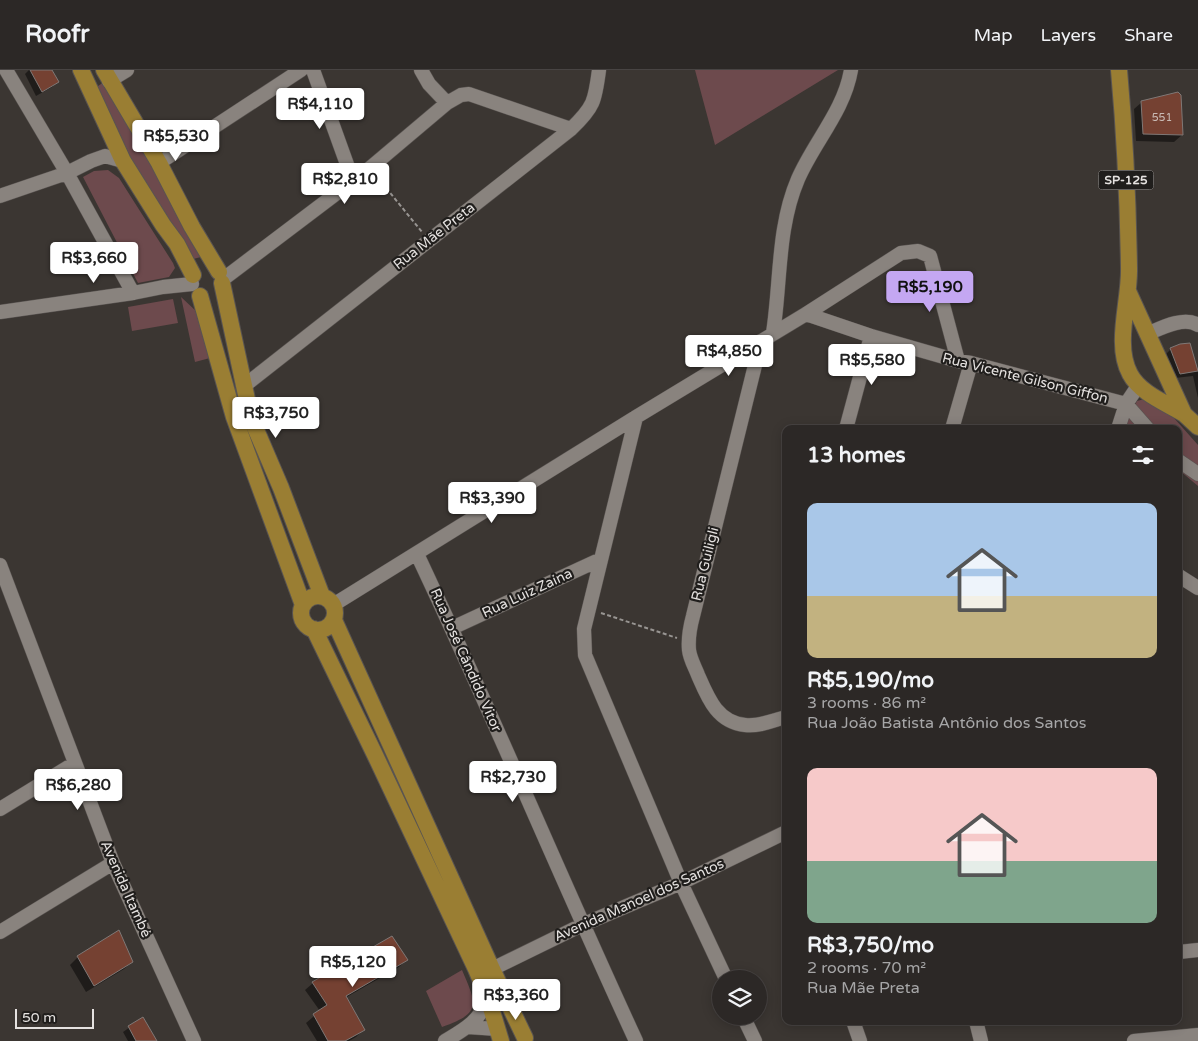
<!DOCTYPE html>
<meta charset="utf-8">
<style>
:root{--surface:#2c2826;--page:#34302e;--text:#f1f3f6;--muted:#a6a6a7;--line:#484443;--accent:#c4a7f2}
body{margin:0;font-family:"Varela Round",sans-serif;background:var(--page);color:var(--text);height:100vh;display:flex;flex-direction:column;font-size:19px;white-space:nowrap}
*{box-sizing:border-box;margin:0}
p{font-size:16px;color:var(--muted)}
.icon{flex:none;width:28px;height:28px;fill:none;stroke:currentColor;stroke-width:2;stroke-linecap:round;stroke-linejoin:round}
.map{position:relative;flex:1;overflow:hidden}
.details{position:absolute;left:782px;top:355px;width:400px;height:600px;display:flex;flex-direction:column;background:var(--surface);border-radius:10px;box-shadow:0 2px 12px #0003,0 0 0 1px var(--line)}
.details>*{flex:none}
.buttons{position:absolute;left:712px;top:900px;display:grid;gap:10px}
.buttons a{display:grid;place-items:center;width:55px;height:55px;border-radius:50%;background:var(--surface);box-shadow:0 2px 12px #0003,0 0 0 1px var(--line);font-size:25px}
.scale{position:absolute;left:15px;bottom:12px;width:79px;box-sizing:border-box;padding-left:5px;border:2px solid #e5e2e0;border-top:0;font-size:14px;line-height:18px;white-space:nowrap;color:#e5e2e0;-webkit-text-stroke:4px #201e1c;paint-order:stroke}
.price{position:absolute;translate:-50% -42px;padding:0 11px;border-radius:5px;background:#fff;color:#222;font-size:16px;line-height:32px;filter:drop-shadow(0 1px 2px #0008)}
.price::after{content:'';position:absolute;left:50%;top:30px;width:15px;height:11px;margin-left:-8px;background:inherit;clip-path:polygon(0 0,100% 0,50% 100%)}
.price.active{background:var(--accent);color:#111}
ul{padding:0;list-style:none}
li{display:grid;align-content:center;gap:10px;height:265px;padding:0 25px}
li span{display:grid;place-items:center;height:155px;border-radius:10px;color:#555}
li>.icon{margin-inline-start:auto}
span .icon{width:90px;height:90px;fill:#fffc;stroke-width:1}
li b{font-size:21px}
h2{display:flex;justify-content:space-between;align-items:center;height:60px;padding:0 25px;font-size:21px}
header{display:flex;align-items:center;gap:30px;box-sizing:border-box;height:70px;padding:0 25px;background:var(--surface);border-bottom:1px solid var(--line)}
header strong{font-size:24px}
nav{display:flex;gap:28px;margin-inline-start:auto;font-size:18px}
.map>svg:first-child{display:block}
.green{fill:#6d4a4d}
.shadow{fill:#0007}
.building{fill:#754132;stroke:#7f7876}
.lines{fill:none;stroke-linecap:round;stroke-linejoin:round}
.minor-casing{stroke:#595451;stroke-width:15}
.major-casing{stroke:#595451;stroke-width:18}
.path{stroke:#989592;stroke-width:2;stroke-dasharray:4 2.5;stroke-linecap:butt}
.minor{stroke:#89837e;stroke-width:14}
.major{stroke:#9a7e33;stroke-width:16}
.labels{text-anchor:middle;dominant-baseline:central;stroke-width:4.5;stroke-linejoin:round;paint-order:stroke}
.number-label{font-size:11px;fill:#c9bab4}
.shield{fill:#201e1c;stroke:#aaa7a5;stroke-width:1}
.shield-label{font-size:12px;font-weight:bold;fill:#e5e2e0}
.street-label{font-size:14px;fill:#e5e2e0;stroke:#201e1c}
</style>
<header>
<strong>Roofr</strong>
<nav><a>Map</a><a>Layers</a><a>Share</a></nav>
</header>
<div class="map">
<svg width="1198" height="971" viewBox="0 0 1198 971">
<rect width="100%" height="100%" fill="#3b3632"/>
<!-- green -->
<path class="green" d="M695,0h143l-123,75z
M104,12l37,64 60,111 -12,3 -60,-103 -34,-69z
M108,100l11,8 54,85 2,5 -6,9 -31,6 -55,-106 11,-6z
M181,227l15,14 14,47 -15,4z
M173,229l5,24 -46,8 -4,-24z
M1148,328l10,2 40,45v41l-19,-16v-41h-53l-1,-6 12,-22z
M462,900c14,33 21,43 -20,57l-16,-36z"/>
<!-- shadow -->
<path class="shadow" d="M29,0h22l6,12 -5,5 -16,9 -11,-22z
M1142,32l40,33 -8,7 -38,-1 -2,-32z
M1189,274l9,28v26l-5,-22 -18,2 -10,-23 6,-6z
M119,861l13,31 -8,7 -38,23 -16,-27 8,-8z
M406,890l-7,7 -54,31 18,32 -7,7 -7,4h-32l-11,-18 14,-12 -15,-21 8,-7z
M143,948l13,23h-28l-5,-9z"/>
<!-- building -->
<path class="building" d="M30,0h22l7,12 -17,10z
M1178,22l3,3 2,40 -40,-1 -2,-33z
M1190,273l8,28 -18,3 -10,-26 10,-4z
M119,860l14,32 -39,24 -17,-30z
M392,866l16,24 -62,36 19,34 -20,11h-17l-15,-27 14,-9 -15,-23z
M143,947l14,24h-21l-8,-15z"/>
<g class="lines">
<!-- minor casing -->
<g class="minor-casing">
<path id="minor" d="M6,0l61,103 66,120
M313,0l40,111
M421,0l8,14 18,19
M109,11l18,-11
M159,93l142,-93
M0,126l67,-23 24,-12 14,-5 18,5
M222,210l148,-112 77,-65 14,-8 8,-1 102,35
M0,242l133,-19 30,-6 29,-3
M806,244l65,22 87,25 13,2 155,41 22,25
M773,263c8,-51 4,-105 25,-154 16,-37 46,-68 53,-109
M1147,264c14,-6 37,-18 51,-9
M761,271l-68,275c-3,11 -5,23 -4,34 1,9 6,17 9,25 10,23 19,47 47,50 14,2 29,-5 41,-8
M244,316l327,-257c23,-22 24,-28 28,-59
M636,347l-52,212 1,26 96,228 45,96
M846,359l25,-93
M952,359l19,-66
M1118,359l8,-25 12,-18
M1179,391l19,13
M417,484c76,161 144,325 219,487
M0,495l113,298 81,178
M1179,506l19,12
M333,535l303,-188 170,-103 95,-61 17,-2 12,5 28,105
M452,558l149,-69
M0,739l75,-46
M0,862l113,-69
M1179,882l19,-2
M492,899l90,-44 99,-42 105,-51
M743,946l12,25
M853,951l7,20
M976,951l5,20
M468,957l29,2
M445,971c20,-12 35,-20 43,-43
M1134,971l64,-6"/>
</g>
<!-- major casing -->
<g class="major-casing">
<path id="major" d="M81,0l42,91 40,64 14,19 16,31
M104,0l55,93 33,64 27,45
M1119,0c6,66 9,132 10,198 1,32 -15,77 1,106 10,19 36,29 54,40
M222,213l29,135 30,70 41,108
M1128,221l56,123 14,13
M200,226l34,121 69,188
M301 543a17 17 0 1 1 34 0a17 17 0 1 1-34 0Z
M334,550l158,349 33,69
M314,559l62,128 100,212 12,29 13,43"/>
</g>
<!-- path -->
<path class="path" d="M378,108l44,54
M601,543l76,25"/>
<!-- minor -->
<use href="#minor" class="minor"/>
<!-- major -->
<use href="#major" class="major"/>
</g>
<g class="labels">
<!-- number labels -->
<g class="number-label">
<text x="1162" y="47">551</text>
</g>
<!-- shield labels -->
<rect class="shield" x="1098.5" y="100.5" width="55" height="19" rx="4"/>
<g class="shield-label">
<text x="1126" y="110">SP-125</text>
</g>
<!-- street labels -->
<g class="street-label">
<text transform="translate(434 166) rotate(-38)">Rua Mãe Preta</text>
<text transform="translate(1025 308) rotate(14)">Rua Vicente Gilson Giffon</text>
<text transform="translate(705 494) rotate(-76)">Rua Guiligli</text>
<text transform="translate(527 523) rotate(-25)">Rua Luiz Zaína</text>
<text transform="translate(466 590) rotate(66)">Rua José Cândido Vitor</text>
<text transform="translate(126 819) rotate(66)">Avenida Itambé</text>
<text transform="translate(639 830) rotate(-24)">Avenida Manoel dos Santos</text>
</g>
</g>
</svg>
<div class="buttons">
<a><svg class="icon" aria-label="layers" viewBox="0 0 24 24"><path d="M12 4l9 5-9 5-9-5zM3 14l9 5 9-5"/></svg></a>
</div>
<div class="scale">50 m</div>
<b class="price" style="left:320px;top:60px">R$4,110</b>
<b class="price" style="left:176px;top:92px">R$5,530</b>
<b class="price" style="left:345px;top:135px">R$2,810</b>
<b class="price" style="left:94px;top:214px">R$3,660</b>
<b class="price active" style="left:930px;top:243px">R$5,190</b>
<b class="price" style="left:729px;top:307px">R$4,850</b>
<b class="price" style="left:872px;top:316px">R$5,580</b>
<b class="price" style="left:276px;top:369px">R$3,750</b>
<b class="price" style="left:492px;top:454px">R$3,390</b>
<b class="price" style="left:513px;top:733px">R$2,730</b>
<b class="price" style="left:78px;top:741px">R$6,280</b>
<b class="price" style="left:353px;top:918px">R$5,120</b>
<b class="price" style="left:516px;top:951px">R$3,360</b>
<section class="details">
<h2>13 homes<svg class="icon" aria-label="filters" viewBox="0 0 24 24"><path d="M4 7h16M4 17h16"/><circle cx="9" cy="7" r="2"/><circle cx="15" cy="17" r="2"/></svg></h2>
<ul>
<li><span style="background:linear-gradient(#a9c7e8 60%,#c2b280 0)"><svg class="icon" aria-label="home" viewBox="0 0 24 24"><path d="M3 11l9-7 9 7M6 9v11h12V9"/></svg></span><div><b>R$5,190/mo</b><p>3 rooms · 86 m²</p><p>Rua João Batista Antônio dos Santos</p></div></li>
<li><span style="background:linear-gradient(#f6c9c9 60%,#7fa58c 0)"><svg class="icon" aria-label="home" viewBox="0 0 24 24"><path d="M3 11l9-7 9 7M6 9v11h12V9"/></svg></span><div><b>R$3,750/mo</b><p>2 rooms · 70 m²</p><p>Rua Mãe Preta</p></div></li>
</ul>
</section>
</div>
